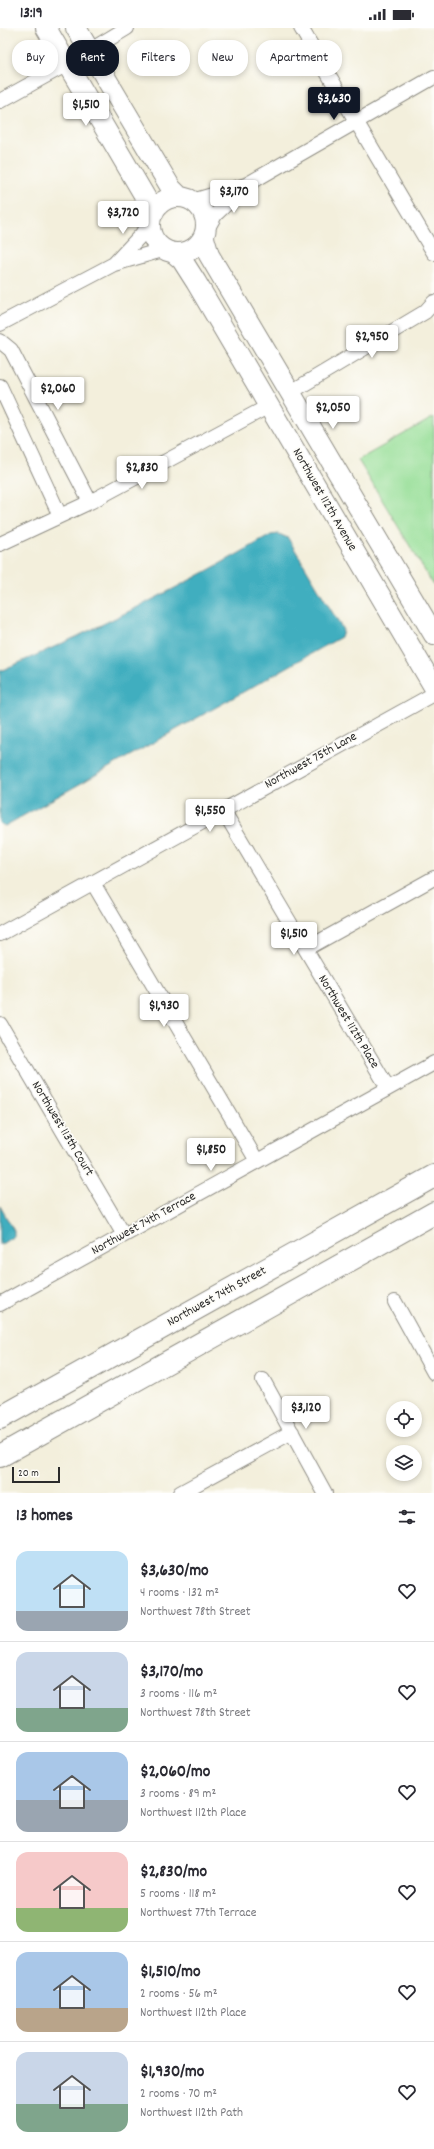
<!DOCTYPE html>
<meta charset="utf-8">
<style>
:root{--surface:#fff;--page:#f2f2f3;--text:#2b2b33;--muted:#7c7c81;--line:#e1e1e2;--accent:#111827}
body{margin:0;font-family:Dekko,sans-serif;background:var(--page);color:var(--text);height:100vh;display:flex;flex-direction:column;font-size:15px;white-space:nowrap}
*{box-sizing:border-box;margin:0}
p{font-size:13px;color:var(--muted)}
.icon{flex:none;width:22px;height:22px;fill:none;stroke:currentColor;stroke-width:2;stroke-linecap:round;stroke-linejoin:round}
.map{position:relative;height:1465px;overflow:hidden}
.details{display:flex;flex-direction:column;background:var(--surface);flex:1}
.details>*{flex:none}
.top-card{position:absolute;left:12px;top:12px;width:410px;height:36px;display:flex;gap:8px}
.fabs{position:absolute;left:386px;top:1373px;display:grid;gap:8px}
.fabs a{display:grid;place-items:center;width:36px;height:36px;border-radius:50%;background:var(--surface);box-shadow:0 2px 6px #0003;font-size:20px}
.scale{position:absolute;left:12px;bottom:10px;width:48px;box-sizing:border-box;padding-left:4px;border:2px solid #2b2b2b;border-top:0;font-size:11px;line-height:14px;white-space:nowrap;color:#2b2b2b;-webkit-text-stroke:3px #fdfcf7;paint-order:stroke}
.price{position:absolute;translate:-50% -34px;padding:0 9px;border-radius:4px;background:#fff;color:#222;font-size:13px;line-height:26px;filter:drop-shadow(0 1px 2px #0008)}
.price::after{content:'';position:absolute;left:50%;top:24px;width:12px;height:9px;margin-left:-6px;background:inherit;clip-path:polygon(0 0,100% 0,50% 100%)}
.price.active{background:var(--accent);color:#fff}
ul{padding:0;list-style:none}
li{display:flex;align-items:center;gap:12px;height:100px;padding:0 16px}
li+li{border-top:1px solid var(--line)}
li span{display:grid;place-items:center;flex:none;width:112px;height:80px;border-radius:12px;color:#555}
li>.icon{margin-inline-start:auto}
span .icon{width:48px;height:48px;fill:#fffc;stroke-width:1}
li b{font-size:17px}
h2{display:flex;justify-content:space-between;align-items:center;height:48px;padding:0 16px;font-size:17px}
.tag{padding:0 14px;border-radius:16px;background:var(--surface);box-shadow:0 2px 6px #0003;font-size:14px;line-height:36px}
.tag.active{background:var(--accent);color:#fff}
.status{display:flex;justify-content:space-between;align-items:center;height:28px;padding:0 20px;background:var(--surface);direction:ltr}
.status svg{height:11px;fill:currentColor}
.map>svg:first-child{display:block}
.green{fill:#98df99;stroke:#628562}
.water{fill:#41aebf;stroke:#366c75}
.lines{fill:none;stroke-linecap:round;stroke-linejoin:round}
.street-casing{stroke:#8f8d84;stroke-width:16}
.secondary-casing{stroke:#8f8d84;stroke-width:22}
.primary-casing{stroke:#8f8d84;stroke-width:24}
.street{stroke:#fff;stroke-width:14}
.secondary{stroke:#fff;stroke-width:20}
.primary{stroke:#fff;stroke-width:22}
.labels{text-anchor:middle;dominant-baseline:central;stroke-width:3.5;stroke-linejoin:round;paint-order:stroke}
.street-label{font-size:13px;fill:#2b2b2b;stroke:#fdfcf7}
</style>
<div class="status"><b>13:19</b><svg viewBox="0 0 49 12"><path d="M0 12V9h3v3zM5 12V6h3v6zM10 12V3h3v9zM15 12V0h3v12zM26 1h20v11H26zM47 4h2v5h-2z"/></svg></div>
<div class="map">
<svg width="434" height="1465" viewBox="0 0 434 1465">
<rect width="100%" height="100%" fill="#fdfcf7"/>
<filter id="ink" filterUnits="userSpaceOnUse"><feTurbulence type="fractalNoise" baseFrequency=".025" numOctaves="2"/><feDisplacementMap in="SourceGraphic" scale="8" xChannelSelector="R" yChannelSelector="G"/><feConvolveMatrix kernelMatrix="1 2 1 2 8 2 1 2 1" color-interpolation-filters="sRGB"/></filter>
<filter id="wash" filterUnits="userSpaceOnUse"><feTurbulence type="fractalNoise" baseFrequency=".012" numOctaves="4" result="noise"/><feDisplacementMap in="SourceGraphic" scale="16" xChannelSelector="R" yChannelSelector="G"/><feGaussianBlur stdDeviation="0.9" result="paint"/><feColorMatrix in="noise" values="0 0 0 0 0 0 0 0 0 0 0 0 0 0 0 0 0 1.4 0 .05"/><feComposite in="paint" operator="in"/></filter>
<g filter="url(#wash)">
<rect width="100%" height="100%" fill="#f3efdc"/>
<!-- green -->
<path class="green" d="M434,389v169l-76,-126z"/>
<!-- water -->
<path class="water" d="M279,506l9,4 55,92 -2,7 -336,189 -5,-2v-153c93,-40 183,-85 271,-136z
M0,1178l14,25v5l-14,9z"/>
</g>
<g filter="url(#ink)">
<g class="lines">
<!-- street casing -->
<g class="street-casing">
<path id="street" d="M301,0l133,225
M89,23l38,-23
M0,73l67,-37
M189,172l10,-1 47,-14 188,-108
M206,203l9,-16 28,-27
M114,236l45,-13h8
M0,296l114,-60 28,-30 8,-13
M0,313l11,9 79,152
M0,358l60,130
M291,364l134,-80 9,-10
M0,516l90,-42 179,-96
M223,782l165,278
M93,855l164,278
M0,906l434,-240
M306,921l128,-71
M0,996l124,211
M395,1274l39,71
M0,1276l434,-241
M263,1352l62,113
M180,1465l112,-61"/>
</g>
<!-- secondary casing -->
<g class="secondary-casing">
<path id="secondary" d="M46,0l108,184
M76,0l95,160 9,9
M150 197a28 28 0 1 1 56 0a28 28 0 1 1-56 0Z
M204,210l5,17 225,380
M174,225l8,7 14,22 238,405"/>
</g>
<!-- primary casing -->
<g class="primary-casing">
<path id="primary" d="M0,1390l434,-242
M0,1428l434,-243"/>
</g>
<!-- street -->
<use href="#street" class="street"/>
<!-- secondary -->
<use href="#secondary" class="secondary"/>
<!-- primary -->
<use href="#primary" class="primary"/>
</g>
</g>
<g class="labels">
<!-- street labels -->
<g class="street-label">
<text transform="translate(324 472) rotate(60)">Northwest 112th Avenue</text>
<text transform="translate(311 733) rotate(-29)">Northwest 75th Lane</text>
<text transform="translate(348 994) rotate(59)">Northwest 112th Place</text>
<text transform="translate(62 1101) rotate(59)">Northwest 113th Court</text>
<text transform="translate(144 1196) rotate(-29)">Northwest 74th Terrace</text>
<text transform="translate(217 1269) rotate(-29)">Northwest 74th Street</text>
</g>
</g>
</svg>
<div class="fabs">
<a><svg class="icon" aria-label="locate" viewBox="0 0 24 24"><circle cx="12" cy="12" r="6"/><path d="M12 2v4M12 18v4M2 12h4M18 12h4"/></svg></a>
<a><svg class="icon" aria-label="layers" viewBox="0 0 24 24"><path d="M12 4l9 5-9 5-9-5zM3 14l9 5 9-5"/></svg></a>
</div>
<div class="scale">20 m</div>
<b class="price active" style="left:334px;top:93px">$3,630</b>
<b class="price" style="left:86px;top:99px">$1,510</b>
<b class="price" style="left:234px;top:186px">$3,170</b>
<b class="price" style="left:123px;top:207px">$3,720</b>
<b class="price" style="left:372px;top:331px">$2,950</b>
<b class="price" style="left:58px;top:383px">$2,060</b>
<b class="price" style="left:333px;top:402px">$2,050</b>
<b class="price" style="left:142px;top:462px">$2,830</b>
<b class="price" style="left:210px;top:805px">$1,550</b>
<b class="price" style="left:294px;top:928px">$1,510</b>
<b class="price" style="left:164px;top:1000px">$1,930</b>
<b class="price" style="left:211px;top:1144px">$1,850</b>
<b class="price" style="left:306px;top:1402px">$3,120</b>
<div class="top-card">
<a class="tag">Buy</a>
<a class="tag active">Rent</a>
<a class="tag">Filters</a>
<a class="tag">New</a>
<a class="tag">Apartment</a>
</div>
</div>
<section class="details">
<h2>13 homes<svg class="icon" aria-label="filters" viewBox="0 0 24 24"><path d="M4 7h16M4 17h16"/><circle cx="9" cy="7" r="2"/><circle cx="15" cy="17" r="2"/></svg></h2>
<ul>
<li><span style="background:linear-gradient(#bfe0f5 75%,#9aa5b1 0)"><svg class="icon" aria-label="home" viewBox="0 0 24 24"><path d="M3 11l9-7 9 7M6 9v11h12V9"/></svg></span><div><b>$3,630/mo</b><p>4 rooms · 132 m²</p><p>Northwest 78th Street</p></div><svg class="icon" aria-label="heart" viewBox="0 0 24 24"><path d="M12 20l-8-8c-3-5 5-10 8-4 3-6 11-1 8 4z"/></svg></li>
<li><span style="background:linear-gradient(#c9d6e8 70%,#7fa58c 0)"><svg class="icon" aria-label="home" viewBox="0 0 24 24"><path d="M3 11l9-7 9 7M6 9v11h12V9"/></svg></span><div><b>$3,170/mo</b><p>3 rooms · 116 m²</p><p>Northwest 78th Street</p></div><svg class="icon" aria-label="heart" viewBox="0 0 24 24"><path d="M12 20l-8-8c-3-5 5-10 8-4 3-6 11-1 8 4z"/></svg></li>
<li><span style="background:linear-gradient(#a9c7e8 60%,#9aa5b1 0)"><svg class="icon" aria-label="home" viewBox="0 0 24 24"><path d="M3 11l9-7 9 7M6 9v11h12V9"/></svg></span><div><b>$2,060/mo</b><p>3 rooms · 89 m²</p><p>Northwest 112th Place</p></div><svg class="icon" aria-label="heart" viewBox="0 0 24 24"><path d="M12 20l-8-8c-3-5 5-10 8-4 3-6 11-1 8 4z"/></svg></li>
<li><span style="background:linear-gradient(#f6c9c9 70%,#8fb573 0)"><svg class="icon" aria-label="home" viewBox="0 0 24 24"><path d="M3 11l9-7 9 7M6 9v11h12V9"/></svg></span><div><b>$2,830/mo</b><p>5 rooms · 118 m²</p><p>Northwest 77th Terrace</p></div><svg class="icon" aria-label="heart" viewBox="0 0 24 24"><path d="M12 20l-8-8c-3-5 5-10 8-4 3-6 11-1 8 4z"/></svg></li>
<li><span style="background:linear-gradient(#a9c7e8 70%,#b9a48a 0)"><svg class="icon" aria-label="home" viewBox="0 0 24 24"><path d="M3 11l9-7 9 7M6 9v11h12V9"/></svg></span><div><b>$1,510/mo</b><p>2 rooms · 56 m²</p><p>Northwest 112th Place</p></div><svg class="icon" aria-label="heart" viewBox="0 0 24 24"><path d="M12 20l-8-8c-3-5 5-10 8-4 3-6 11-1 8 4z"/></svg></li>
<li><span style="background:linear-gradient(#c9d6e8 65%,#7fa58c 0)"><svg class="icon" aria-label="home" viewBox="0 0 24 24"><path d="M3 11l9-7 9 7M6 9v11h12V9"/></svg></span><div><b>$1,930/mo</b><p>2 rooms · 70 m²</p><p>Northwest 112th Path</p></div><svg class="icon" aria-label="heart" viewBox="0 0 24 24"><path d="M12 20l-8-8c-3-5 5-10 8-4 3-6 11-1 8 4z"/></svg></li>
</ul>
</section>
